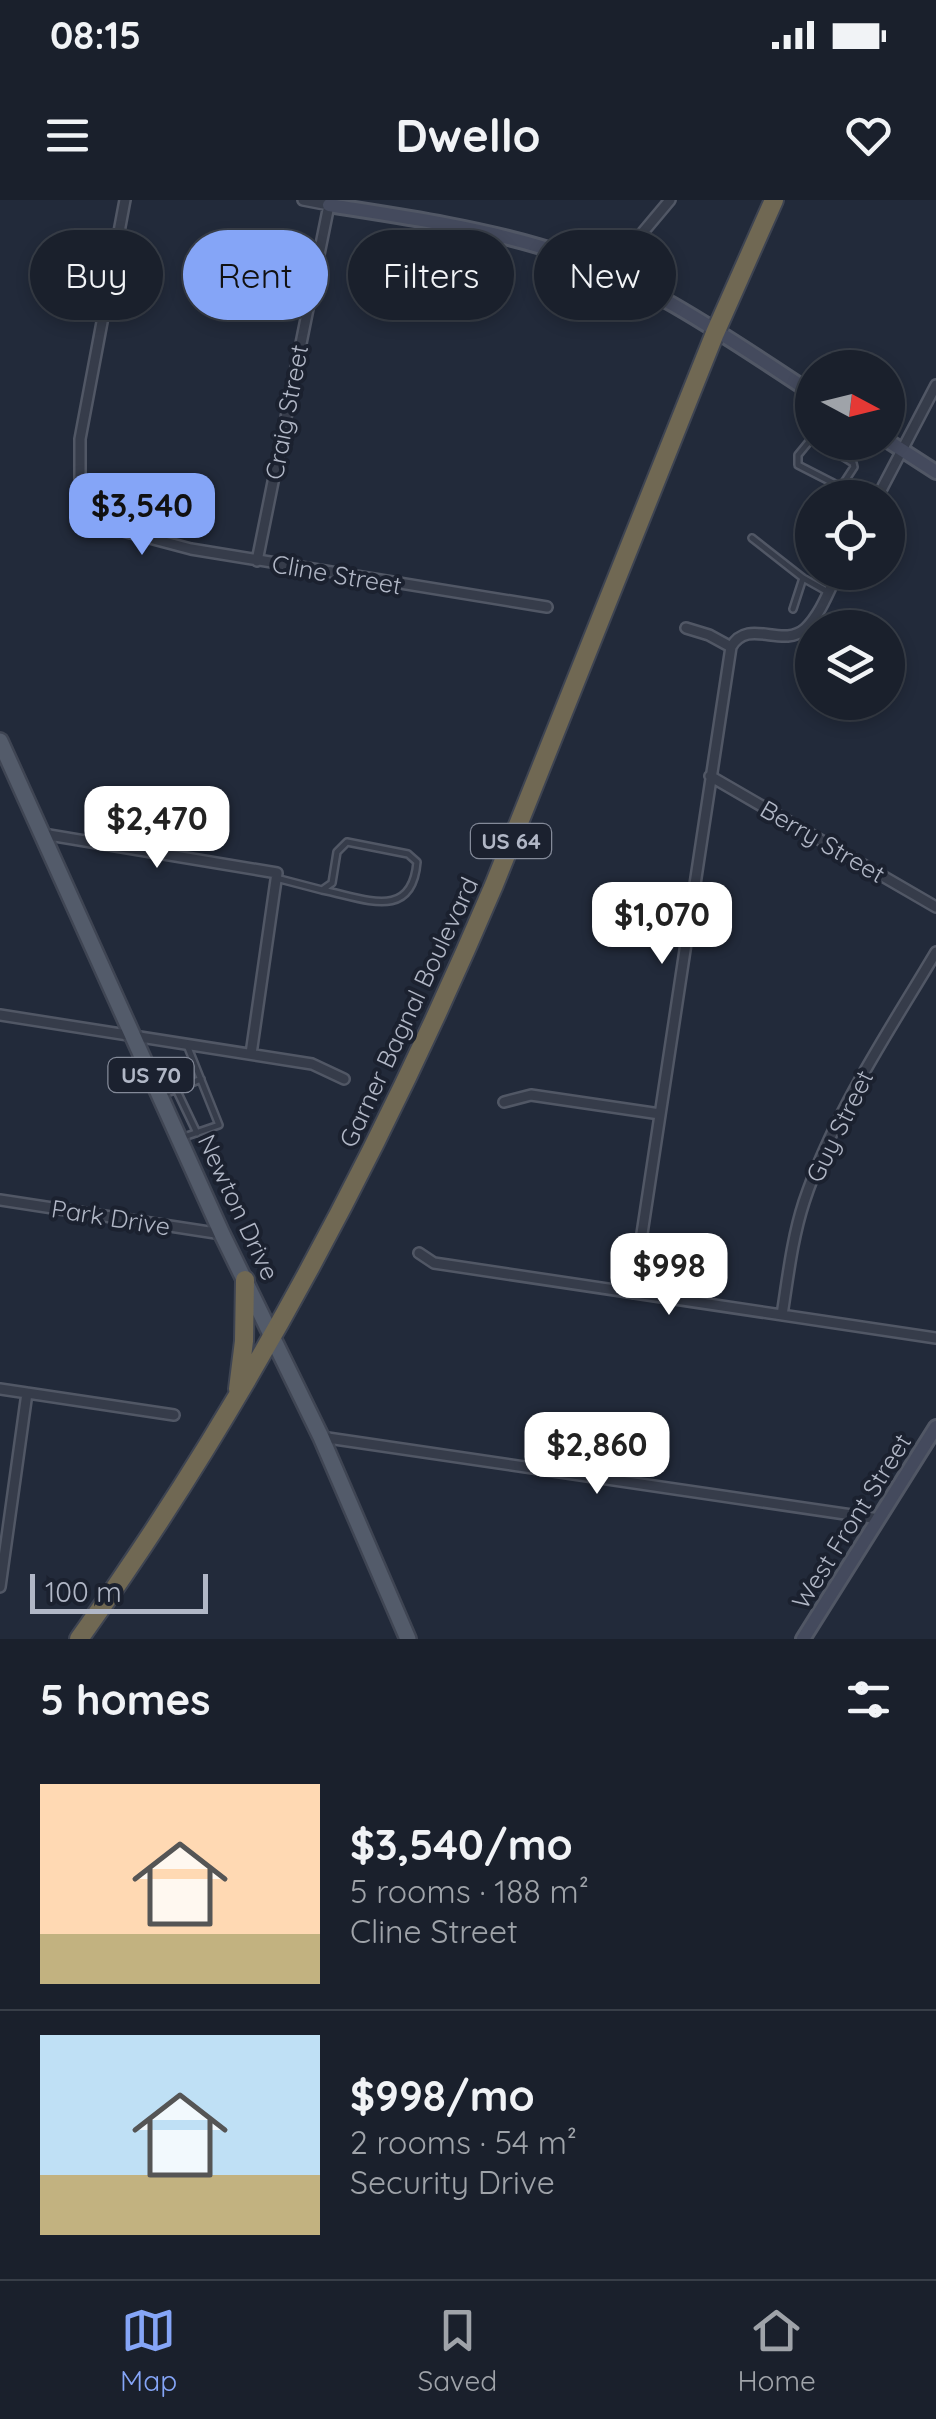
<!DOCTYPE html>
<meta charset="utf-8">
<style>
:root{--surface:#1a202c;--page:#232834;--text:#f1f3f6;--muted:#9fa3a9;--line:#383e48;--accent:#85a5f7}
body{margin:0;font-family:Quicksand,sans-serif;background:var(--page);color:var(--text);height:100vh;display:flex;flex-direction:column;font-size:38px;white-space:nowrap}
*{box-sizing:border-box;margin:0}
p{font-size:32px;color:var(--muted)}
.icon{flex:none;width:55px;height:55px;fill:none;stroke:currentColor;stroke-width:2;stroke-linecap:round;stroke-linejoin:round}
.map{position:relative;height:1439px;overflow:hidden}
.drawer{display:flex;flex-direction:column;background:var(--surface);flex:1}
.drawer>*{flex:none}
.guide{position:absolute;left:30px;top:30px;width:878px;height:90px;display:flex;gap:20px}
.needle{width:65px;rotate:97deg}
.tools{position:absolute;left:795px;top:150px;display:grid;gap:20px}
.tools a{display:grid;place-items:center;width:110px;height:110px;border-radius:50%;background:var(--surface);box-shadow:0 5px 15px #0003,0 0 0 2px var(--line);font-size:50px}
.scale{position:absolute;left:30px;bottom:25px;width:178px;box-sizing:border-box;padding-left:10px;border:5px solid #b1b7c6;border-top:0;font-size:28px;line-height:35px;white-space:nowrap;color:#b1b7c6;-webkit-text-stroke:8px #1b212f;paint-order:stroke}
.price{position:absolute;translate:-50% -85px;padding:0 22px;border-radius:20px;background:#fff;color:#222;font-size:32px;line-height:65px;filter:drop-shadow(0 2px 5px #0008)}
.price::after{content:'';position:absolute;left:50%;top:60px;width:30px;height:22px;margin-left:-15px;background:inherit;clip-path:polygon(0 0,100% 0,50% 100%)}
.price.selected{background:var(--accent);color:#111}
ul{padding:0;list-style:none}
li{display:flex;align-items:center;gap:30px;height:250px;padding:0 40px}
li+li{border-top:2px solid var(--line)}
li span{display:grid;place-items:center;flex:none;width:280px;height:200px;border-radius:0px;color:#555}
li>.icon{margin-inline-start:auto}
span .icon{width:120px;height:120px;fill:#fffc;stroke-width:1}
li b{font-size:42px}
h2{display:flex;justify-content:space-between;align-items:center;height:120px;padding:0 40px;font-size:42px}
.chip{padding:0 35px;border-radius:45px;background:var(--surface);box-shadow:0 5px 15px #0003,0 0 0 2px var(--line);font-size:35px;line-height:90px}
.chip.selected{background:var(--accent);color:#111}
.status{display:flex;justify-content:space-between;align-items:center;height:70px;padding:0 50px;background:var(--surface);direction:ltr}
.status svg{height:28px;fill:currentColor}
header{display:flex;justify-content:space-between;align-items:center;height:130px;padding:0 40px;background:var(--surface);font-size:45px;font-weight:800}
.menu{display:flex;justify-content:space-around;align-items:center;height:140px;border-top:2px solid var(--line);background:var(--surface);font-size:28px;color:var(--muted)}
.menu a{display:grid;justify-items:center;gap:5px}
.menu .selected{color:var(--accent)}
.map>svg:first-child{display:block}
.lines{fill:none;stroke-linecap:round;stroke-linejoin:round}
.lane-casing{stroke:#515765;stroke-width:10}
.street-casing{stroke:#515765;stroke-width:14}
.secondary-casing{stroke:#515765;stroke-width:18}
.primary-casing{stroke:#3f4553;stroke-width:20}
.highway-casing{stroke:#3e4452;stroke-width:22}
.lane{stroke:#363c4a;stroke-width:5}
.street{stroke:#363c4a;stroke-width:9}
.secondary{stroke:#444a5d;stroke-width:12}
.primary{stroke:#535b6a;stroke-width:15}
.highway{stroke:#706853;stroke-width:18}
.labels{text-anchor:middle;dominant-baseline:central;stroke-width:8;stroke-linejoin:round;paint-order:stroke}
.shield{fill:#1b212f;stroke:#848a99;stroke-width:2.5}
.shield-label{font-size:22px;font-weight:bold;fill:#b1b7c6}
.street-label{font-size:25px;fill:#b1b7c6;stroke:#1b212f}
</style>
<div class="status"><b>08:15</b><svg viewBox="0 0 49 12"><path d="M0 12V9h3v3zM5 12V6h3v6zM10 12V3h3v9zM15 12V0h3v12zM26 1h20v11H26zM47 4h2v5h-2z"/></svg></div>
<header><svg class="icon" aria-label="menu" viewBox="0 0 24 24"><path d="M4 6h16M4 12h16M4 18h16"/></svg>Dwello<svg class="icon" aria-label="heart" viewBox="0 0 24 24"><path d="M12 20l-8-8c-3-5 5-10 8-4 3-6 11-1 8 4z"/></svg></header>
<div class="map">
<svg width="936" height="1439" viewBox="0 0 936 1439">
<rect width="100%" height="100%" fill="#222a3a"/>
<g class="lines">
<!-- lane casing -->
<g class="lane-casing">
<path id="lane" d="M812,238l-14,17v10l43,22 13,-20 -1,-4 -33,-21
M752,338l51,40 25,14
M793,409l10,-31
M276,678l46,12 10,-7 5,-31 10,-10 61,12 9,8c-5,60 -53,36 -95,28
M176,889l21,44
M162,895l39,-16
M181,938l38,-13 -32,-80"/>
</g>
<!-- street casing -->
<g class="street-casing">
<path id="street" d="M125,0l-45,239v40l6,17 9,16 28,19 68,18 356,58
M616,76l23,-39 31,-37
M877,298l59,-113
M257,361l72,-356 -26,-5
M686,428l23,7 22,12
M710,576l226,131
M43,634l234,39 -26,181
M0,815l312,49 32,15
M504,902l27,-7 129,19
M0,1000l222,34
M419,1053l15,10 502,75
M633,1093l98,-646c17,-30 51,2 74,-18 15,-14 24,-38 33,-57
M782,1115c6,-38 10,-76 22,-113 30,-90 84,-169 132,-250
M0,1189l174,26
M321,1237l558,82
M0,1387l27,-194"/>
</g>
<!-- secondary casing -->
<g class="secondary-casing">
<path id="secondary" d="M329,5c69,11 141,21 209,41 101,28 188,91 274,147
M888,241l48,31
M803,1439l133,-212"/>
</g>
<!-- primary casing -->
<g class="primary-casing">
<path id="primary" d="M0,541l222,493 99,203 87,202"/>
</g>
<!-- highway casing -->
<g class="highway-casing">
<path id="highway" d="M238,1189l6,-48 1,-61
M79,1439c168,-234 302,-489 415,-754l221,-552 59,-133"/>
</g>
<!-- lane -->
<use href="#lane" class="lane"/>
<!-- street -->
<use href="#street" class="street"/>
<!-- secondary -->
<use href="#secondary" class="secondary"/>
<!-- primary -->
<use href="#primary" class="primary"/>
<!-- highway -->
<use href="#highway" class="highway"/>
</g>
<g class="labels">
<!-- shield labels -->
<g class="shield">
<rect x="471" y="624" width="80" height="34" rx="8"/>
<rect x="108.5" y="858" width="85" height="34" rx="8"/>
</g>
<g class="shield-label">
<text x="511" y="641">US 64</text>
<text x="151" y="875">US 70</text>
</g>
<!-- street labels -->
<g class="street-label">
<text transform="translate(286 212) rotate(-79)">Craig Street</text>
<text transform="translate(337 374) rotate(10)">Cline Street</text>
<text transform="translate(823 641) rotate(30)">Berry Street</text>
<text transform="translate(408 812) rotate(-65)">Garner Bagnal Boulevard</text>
<text transform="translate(839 926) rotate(-64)">Guy Street</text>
<text transform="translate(239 1007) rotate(65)">Newton Drive</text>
<text transform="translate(111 1017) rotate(9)">Park Drive</text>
<text transform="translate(851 1321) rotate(-58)">West Front Street</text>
</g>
</g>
</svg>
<div class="tools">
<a><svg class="needle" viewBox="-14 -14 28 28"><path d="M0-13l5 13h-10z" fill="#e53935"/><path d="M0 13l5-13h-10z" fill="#9fa3a9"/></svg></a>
<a><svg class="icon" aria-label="locate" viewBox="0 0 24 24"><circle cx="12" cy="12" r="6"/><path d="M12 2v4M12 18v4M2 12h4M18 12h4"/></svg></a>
<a><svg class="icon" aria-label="layers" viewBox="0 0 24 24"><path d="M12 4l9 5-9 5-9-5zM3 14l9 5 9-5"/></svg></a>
</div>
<div class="scale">100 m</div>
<b class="price selected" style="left:142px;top:358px">$3,540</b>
<b class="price" style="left:157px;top:671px">$2,470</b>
<b class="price" style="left:662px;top:767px">$1,070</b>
<b class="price" style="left:669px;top:1118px">$998</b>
<b class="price" style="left:597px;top:1297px">$2,860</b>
<div class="guide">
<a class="chip">Buy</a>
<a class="chip selected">Rent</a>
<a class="chip">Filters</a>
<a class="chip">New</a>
</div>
</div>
<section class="drawer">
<h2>5 homes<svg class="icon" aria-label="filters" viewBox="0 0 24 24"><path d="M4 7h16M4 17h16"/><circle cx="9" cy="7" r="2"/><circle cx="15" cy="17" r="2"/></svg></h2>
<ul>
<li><span style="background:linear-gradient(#ffd9b3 75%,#c2b280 0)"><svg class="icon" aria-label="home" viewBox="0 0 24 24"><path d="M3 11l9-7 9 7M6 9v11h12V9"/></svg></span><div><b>$3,540/mo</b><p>5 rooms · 188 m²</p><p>Cline Street</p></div></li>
<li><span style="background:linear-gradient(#bfe0f5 70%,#c2b280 0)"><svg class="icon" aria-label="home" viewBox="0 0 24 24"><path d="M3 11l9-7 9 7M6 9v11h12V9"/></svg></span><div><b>$998/mo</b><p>2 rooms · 54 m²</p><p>Security Drive</p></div></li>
</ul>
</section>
<nav class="menu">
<a class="selected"><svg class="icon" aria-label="map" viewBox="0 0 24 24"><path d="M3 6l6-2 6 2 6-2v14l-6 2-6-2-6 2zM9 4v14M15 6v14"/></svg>Map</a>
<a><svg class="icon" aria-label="saved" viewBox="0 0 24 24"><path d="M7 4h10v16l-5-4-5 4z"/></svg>Saved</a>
<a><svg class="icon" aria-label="home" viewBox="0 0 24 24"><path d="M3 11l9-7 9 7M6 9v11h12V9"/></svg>Home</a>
</nav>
